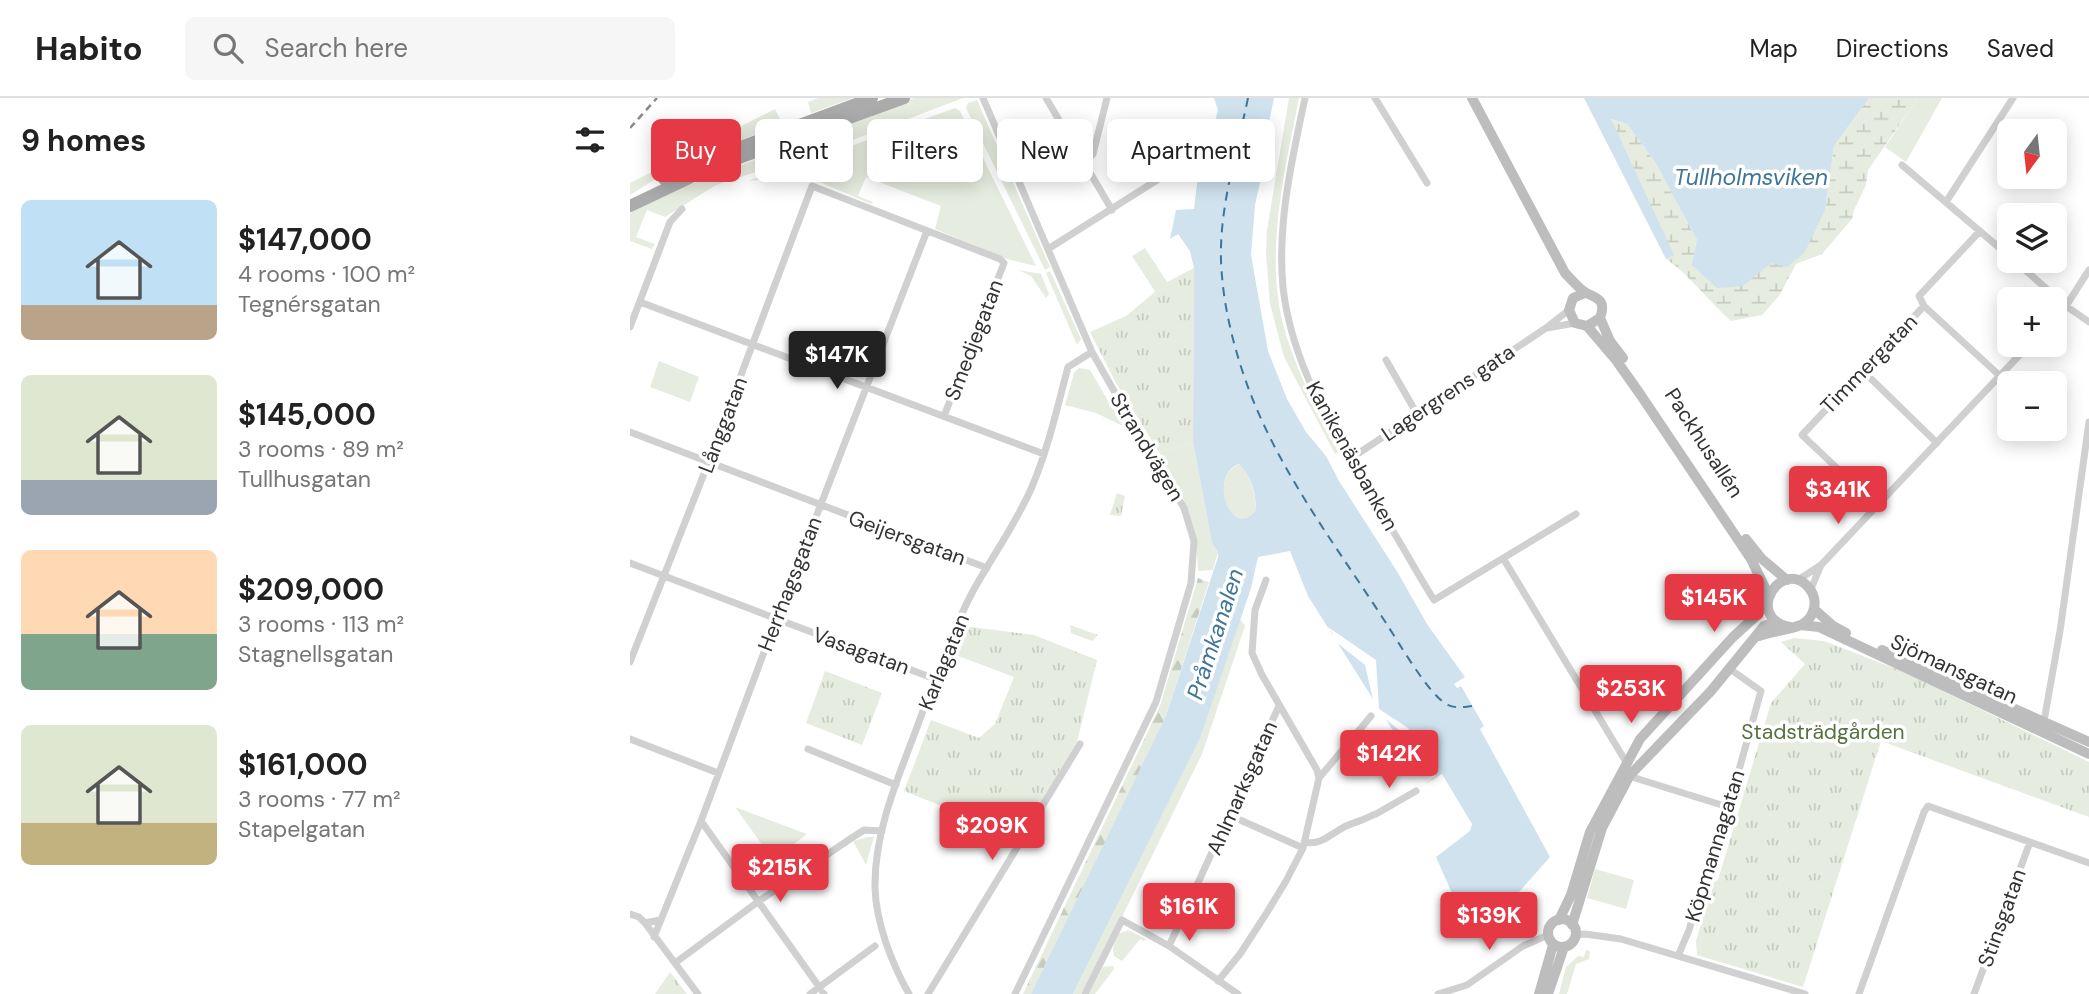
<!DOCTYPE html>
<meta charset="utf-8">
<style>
:root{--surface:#fff;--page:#f6f6f6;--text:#222;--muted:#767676;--line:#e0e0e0;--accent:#e63946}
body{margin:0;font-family:"DM Sans",sans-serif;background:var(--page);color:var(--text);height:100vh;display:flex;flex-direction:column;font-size:26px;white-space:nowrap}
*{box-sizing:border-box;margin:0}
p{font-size:23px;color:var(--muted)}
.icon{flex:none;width:38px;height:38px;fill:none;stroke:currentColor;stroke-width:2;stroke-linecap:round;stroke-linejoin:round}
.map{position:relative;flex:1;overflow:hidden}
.drawer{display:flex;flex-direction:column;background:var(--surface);width:630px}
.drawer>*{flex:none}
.banner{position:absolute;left:21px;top:21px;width:665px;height:63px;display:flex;gap:14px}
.needle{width:46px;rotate:195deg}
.controls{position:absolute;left:1367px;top:21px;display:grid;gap:14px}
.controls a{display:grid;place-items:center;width:70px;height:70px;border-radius:10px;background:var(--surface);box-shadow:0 4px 18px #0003;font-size:35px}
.price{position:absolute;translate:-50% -60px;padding:0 16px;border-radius:7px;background:var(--accent);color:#fff;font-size:23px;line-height:46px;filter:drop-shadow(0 2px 4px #0008)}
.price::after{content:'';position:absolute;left:50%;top:42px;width:21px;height:16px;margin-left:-10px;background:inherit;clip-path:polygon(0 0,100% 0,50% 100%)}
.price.active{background:#222;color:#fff}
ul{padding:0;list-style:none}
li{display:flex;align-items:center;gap:21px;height:175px;padding:0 21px}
li span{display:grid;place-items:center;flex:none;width:196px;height:140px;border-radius:10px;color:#555}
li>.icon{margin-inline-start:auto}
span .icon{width:84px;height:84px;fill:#fffc;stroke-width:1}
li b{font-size:30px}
h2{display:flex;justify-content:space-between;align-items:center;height:84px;padding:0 21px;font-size:30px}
.tag{padding:0 24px;border-radius:10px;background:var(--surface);box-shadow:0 4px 18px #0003;font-size:24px;line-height:63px}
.tag.active{background:var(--accent);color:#fff}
header{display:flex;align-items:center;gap:42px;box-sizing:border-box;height:98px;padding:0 35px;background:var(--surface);border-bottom:2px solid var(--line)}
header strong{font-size:33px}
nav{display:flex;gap:38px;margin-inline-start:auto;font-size:24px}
.search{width:490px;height:63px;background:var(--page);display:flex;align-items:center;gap:18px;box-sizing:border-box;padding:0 24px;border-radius:10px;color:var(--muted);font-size:26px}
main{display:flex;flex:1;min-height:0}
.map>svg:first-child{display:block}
.green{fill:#e6ecdf}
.forest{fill:url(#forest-firs)}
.wetland{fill:url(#wetland-marsh)}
.park{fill:url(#park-tufts)}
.water{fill:#cfe2ee;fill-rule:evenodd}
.pier{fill:#fff}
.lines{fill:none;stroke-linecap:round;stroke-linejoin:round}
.ferry{stroke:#3f7597;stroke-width:2;stroke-dasharray:9 7;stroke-linecap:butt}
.street{stroke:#d0d0d0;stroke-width:7}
.secondary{stroke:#bdbdbd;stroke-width:10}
.primary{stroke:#ababab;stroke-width:12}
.rail{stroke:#888;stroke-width:2.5;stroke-dasharray:7 5;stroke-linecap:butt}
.labels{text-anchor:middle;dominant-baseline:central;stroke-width:7;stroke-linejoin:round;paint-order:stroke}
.street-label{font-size:21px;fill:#333;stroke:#fff}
.park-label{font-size:21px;fill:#56703f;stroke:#fff}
.water-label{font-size:23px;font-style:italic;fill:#3f7597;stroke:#fff}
</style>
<header>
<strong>Habito</strong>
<div class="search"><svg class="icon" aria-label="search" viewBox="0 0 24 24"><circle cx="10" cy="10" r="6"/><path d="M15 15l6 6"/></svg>Search here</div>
<nav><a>Map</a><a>Directions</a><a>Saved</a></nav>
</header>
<main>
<section class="drawer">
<h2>9 homes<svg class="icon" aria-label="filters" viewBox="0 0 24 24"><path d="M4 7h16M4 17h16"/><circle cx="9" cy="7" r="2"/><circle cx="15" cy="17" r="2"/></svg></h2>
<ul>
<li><span style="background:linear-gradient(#bfe0f5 75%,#b9a48a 0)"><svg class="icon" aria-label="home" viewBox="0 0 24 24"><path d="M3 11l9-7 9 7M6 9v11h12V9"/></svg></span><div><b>$147,000</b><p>4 rooms · 100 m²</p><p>Tegnérsgatan</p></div></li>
<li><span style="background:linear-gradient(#dfe7d0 75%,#9aa5b1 0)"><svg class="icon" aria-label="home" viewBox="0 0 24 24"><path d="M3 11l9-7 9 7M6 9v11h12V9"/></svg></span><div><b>$145,000</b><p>3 rooms · 89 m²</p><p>Tullhusgatan</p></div></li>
<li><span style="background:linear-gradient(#ffd9b3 60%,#7fa58c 0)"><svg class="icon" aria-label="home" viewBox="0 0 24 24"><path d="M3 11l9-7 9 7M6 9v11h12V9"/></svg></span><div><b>$209,000</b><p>3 rooms · 113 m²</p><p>Stagnellsgatan</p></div></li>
<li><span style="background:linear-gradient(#dfe7d0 70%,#c2b280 0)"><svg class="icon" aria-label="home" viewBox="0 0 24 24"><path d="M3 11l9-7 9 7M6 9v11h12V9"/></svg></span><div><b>$161,000</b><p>3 rooms · 77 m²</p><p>Stapelgatan</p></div></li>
</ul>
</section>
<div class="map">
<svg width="1459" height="896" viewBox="0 0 1459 896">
<defs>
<pattern id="forest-firs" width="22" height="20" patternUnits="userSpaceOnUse" patternTransform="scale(1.75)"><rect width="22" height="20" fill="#e6ecdf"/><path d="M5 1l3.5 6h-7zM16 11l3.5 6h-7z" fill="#c6cbc0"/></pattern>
<pattern id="wetland-marsh" width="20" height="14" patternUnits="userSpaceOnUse" patternTransform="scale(1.75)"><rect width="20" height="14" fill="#e6ecdf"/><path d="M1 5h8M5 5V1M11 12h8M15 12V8" fill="none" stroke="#c6cbc0"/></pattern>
<pattern id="park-tufts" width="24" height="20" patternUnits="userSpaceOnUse" patternTransform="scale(1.75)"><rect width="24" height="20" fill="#e6ecdf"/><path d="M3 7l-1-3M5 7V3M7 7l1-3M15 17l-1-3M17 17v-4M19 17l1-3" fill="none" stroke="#c6cbc0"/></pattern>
</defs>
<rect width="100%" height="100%" fill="#fff"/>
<!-- green -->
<path class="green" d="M188,0h35l-42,15 -3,-11z
M284,0h49l-142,54 -6,-17z
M659,0h10c-15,78 -37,162 -12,240 13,41 32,76 54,111l-6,5 -51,-97 -14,-53 -4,-50 1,-24z
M1288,0h24l-36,64 -21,-15z
M347,2l73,167 -5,3 -79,-162 2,-5z
M325,10l5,3 76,155 -29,-7 -72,-30 6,-23 -75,-29 -8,19 15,6 -2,2 -54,-23 1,-23z
M145,11l7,14 -110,46 -42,26v-12z
M180,41l4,14 -98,32 -51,32 -18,-7 -11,27 19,7 -3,5 -22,-8v-28l40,-21z
M180,61l3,4 -2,14 -3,4 -14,-5 -46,5z
M515,150l22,34 -11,11 -24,-37z
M388,172l23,4 8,20 -3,4 -15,-22z
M420,173l31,68 -4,6 -31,-72z
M29,263l40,16 -9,25 -40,-15z
M449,270l11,2 33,56 -27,-13 -31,-8 9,-32z
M563,344l19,101 6,9 -5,18 -15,1c-1,-52 -15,-74 -39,-119z
M610,366c11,10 15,30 16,46 -27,32 -48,-36 -16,-46z
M610,521l5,7 -43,128 -82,167 -39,73h-8l127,-255z
M105,709l72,27 -34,26z
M238,739h6l-8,28 -13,-24z
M965,771l39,11 -8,29 -39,-11z
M498,832l18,9 -2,2 -4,-2 -18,22 -8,-5 -1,-8 5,-14z
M956,852l4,1 -1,8 -13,5 -9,30h-8l7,-27 12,-11 6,1z
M483,868l1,3 -19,25h-6l14,-27z"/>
<!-- forest -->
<path class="forest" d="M568,480l11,4 -43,134 -9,21 -126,257h-8l137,-288z"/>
<!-- wetland -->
<path class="wetland" d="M1239,0h49l-50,72 -2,15 -12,25 -2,9 -30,35 -26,10 -17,32 -17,19 -31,6c-22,-19 -41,-46 -65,-62l7,-4 -63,-136 17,5 28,38 42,78 128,-30 9,-64z"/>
<!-- park -->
<path class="park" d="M309,44l7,17 10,1 4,6v6l-8,7 -29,-12 -14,-19 9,-3 3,5z
M564,170l-1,174 -34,10 -43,-69 -26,-51 36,-16 41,-34z
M487,395l8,3 -4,20 -11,-1z
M440,527l28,10 -6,6 -21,-8z
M334,528l70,9 63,25 -20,82 -54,89 -25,-14 -44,-6 -50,-20 27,-71 48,18 16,-14 19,-47 -61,-23z
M1164,540l30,3 80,31 185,90v55l-208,-76 -78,246 -106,-32 -1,-14 18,-59 4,-2 53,-177 34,-39 -24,-22z
M195,573l57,22 -20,52 -56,-22z
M40,874l17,22h-32z"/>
<!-- water -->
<path class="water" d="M584,0h60l-8,39 -2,28 -9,40 -4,50 17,96 19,48 19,33 20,24 13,25 59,92 29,51 38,53 -11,7 3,4 4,-2 23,40 -4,3 70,128 -29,33 -51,44 -34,-77 34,-26 2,-7 -30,-50 -16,9 -118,-187 -18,-45 -32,6 -7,31 -51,151 -127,255h-42l135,-278 52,-159v-5l-6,-9 -19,-101 1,-174 -4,-17 -12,-17 -8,5 6,-29 18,-1 4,-33 -13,-6 11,-39 16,2 6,-23zM609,366c12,10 17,30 17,46 -26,32 -48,-36 -17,-46z
M954,0h285l-35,48 -9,64 -20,42 -18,15 -16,-4 -28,23 -26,2 -25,-23 5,-25 -42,-78 -28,-38 -16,-5 63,136 -8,4z"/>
<!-- pier -->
<path class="pier" d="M698,529l48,33 3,49 29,19 28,48 -13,9 -3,-5 3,-2 -24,-48 -21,-17 -3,-5 -10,-43 -34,-27 2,-3z"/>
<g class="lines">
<!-- ferry -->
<path class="ferry" d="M618,0c-12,58 -32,119 -26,178 3,39 15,83 29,119 32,82 88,155 135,228 13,20 42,70 60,81 9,5 17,3 26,2"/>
<!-- street -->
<path class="street" d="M353,0l109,254 44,78 48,78 10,33 -3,42 -35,119 -141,292
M416,0l66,112
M675,0c-13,61 -28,126 -22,189 9,84 60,160 102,231 17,27 32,55 49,82l142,-86
M745,0l52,85
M455,64l8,-8 14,-56
M1272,67l107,91
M1316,104l67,-104
M1350,133l-61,65 5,10 76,70
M418,151l117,-74
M1385,163l51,45 23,16
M10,204l404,152
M1424,220l12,-12 23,-36
M0,229l40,-105 12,-13
M917,230l28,-5
M756,262l31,54
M1232,272l75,73
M0,334l357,136
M720,361l196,-131 23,-18
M1247,408l-75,-71 122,-129
M873,460l123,204
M0,465l305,116
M636,482l-11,30 -3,43 10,22 55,95 2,8
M1168,482l23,-15 208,-220
M1181,491l10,-24
M0,564l70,-178 112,-298 188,73 4,4 -60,153
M1414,623l16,-90 29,-209
M0,641l88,34
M178,651l88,36
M1000,677l5,3 93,29
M746,716l40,-23
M599,717l74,33
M71,723l119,167
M675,744c16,4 28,-10 41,-16 9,-4 18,-6 27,-11
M0,816l9,3 6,6 15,-3
M15,825l53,71
M945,837l10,-1 36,5 184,55
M24,839l47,-116 75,-201 151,-389
M539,848l110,-240
M1048,858l11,-26 17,-56 5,-4 50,-179 -31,-22
M45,865l84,-62 91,-62 14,-9 18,1
M588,883l22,-27 26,-40 20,-33 17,-33 16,-70 52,-62
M193,895l1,1
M180,896l65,-48
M279,896c-17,-30 -33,-71 -34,-106 -1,-59 25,-114 45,-169 16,-42 32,-88 53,-128 19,-34 42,-66 58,-102 17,-39 26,-81 37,-122l24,-15
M298,896l152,-250
M455,896l37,-74 47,26 69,48
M808,896l29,-9 56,-39 25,-11
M1229,896l65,-182 4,-6 161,57
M1344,896l56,-152"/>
<!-- secondary -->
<path class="secondary" d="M842,0l93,175c6,6 11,12 17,17 11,9 26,6 18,28l-13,8 -12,-3 -6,-13 4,-12 12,-5
M970,220l10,23 13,17
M957,228l29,34 24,34 111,165 18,37
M1116,441l16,20 25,21
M1184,511l19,17 13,7
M1171,527l18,2 270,127
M1129,538c12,-4 32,-7 42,-11 14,-7 18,-25 8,-37 -26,-32 -67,29 -19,39
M1252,552l207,92
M918 835a14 14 0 1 1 28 0a14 14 0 1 1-28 0Z
M929,822l12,-25 19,-63 50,-93 93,-102 23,-21 12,-16
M942,827l30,-97 28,-53 81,-84 53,-65 12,-5
M909,896l14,-49
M918,896l16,-47"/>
<!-- primary -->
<path class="primary" d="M34,81l39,-18 169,-63
M0,108l76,-36 198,-72"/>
<!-- rail -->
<path class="rail" d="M0,30l27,-30"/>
</g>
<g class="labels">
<!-- street labels -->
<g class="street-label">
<text transform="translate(344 242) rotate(-69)">Smedjegatan</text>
<text transform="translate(1239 266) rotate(-46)">Timmergatan</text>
<text transform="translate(818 295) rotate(-34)">Lagergrens gata</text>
<text transform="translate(93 327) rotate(-69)">Långgatan</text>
<text transform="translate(1074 345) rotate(57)">Packhusallén</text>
<text transform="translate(517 349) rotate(59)">Strandvägen</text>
<text transform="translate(722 358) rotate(61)">Kanikenäsbanken</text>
<text transform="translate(277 440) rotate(20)">Geijersgatan</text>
<text transform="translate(160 486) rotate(-69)">Herrhagsgatan</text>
<text transform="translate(231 553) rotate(20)">Vasagatan</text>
<text transform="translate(314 564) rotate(-68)">Karlagatan</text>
<text transform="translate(1324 571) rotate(25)">Sjömansgatan</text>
<text transform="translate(612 690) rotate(-66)">Ahlmarksgatan</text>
<text transform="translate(1085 748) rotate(-73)">Köpmannagatan</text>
<text transform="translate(1372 820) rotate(-70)">Stinsgatan</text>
</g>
<!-- park labels -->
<g class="park-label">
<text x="1193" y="634">Stadsträdgården</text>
</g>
<!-- water labels -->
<g class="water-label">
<text x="1121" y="79">Tullholmsviken</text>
<text transform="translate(585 536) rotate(-72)">Pråmkanalen</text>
</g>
</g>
</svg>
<div class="controls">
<a><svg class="needle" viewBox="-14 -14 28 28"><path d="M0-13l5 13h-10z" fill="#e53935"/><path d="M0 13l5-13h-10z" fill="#767676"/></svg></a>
<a><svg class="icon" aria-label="layers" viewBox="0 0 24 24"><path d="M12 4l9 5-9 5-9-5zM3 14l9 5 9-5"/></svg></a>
<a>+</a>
<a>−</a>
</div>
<b class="price active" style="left:207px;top:293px">$147K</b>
<b class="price" style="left:1208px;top:428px">$341K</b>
<b class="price" style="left:1084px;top:536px">$145K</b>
<b class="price" style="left:1001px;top:627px">$253K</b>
<b class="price" style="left:759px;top:692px">$142K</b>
<b class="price" style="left:362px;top:764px">$209K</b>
<b class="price" style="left:150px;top:806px">$215K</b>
<b class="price" style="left:559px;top:845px">$161K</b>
<b class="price" style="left:859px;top:854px">$139K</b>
<div class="banner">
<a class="tag active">Buy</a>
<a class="tag">Rent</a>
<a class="tag">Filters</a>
<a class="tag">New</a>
<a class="tag">Apartment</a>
</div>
</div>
</main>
